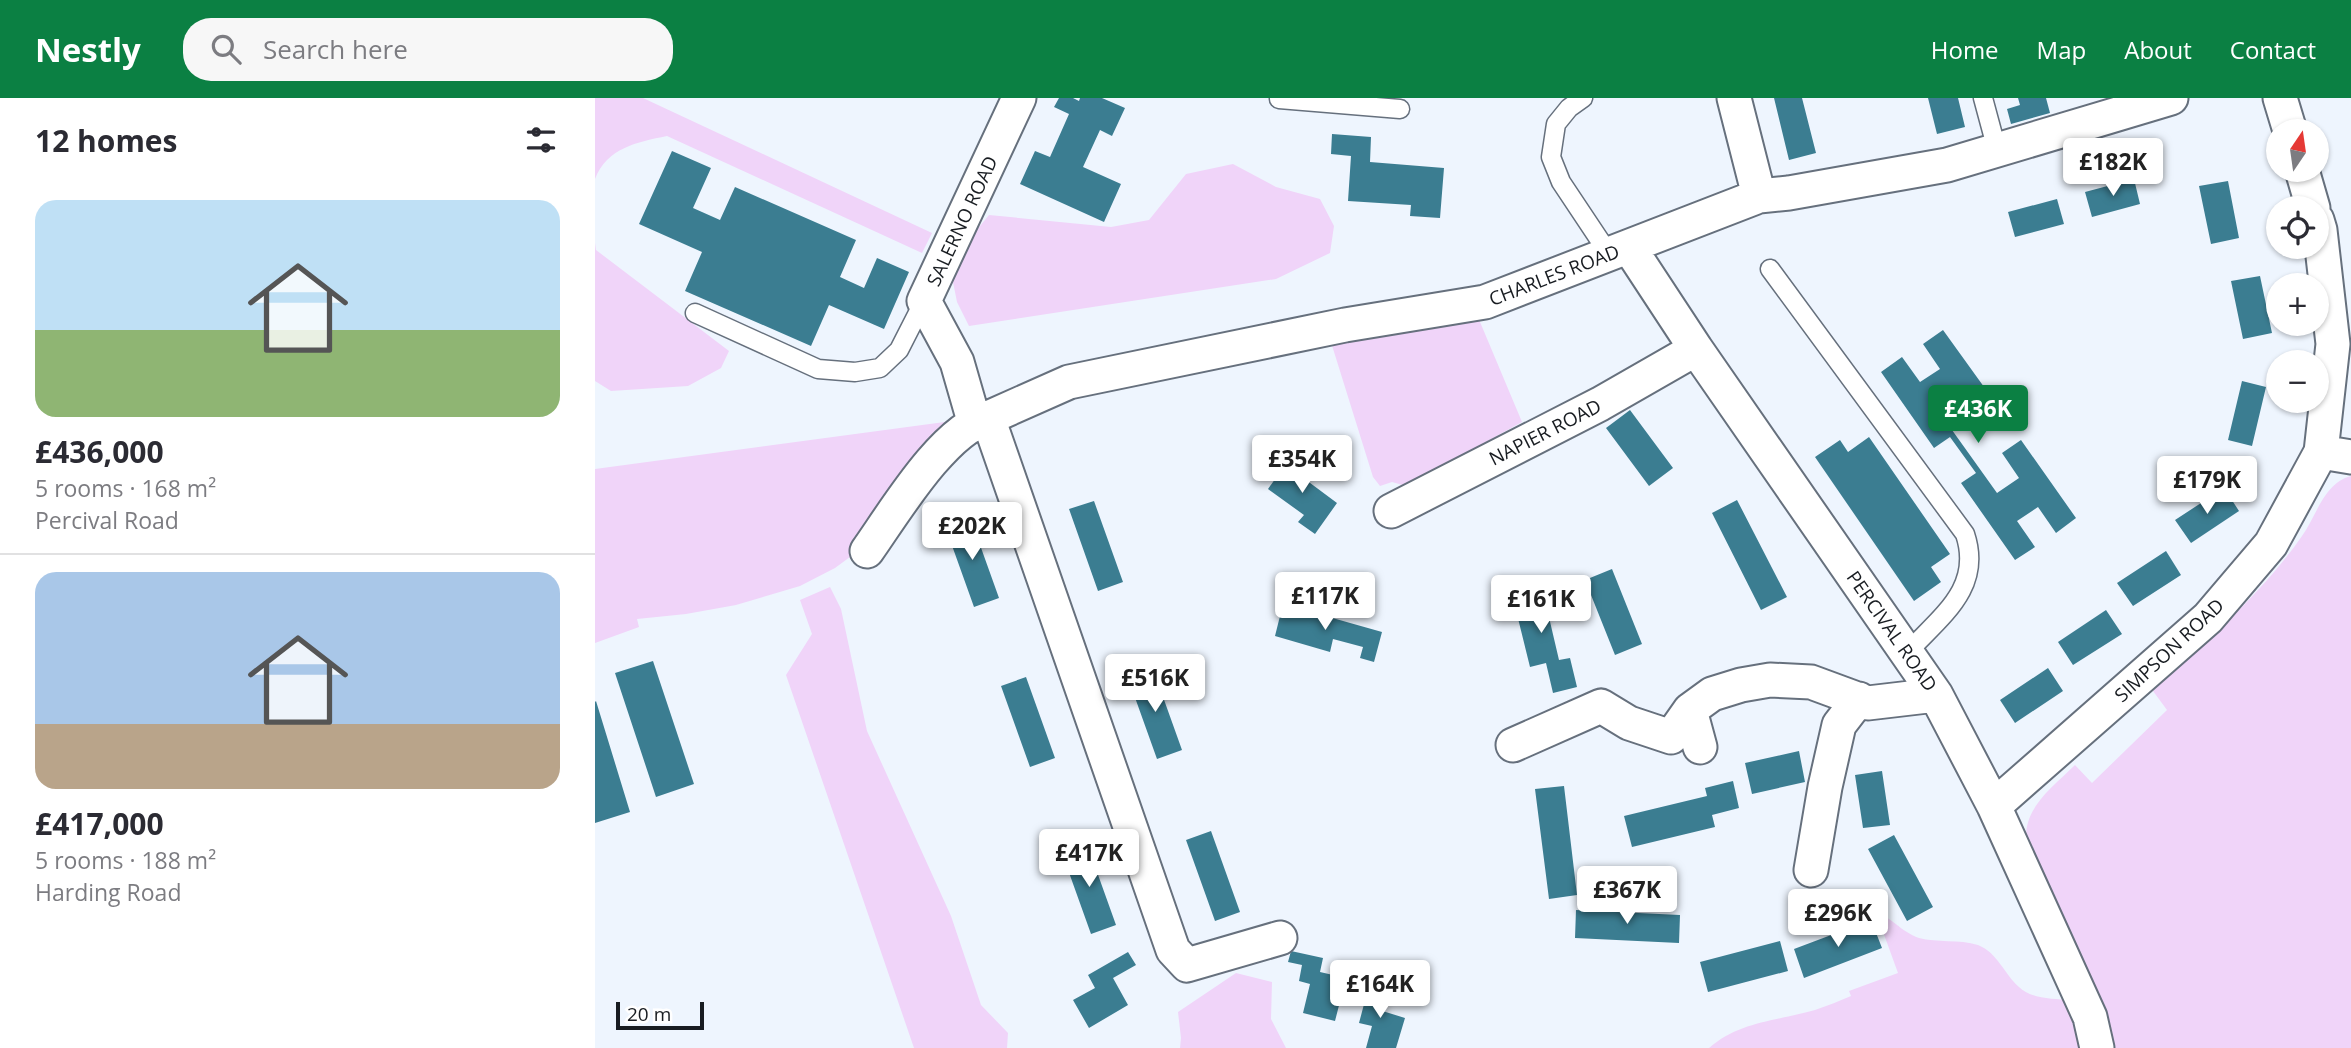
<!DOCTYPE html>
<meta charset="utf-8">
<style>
:root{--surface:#fff;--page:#f7f7f7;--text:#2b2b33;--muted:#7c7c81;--line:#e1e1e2;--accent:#0b8043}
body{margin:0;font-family:"Open Sans",sans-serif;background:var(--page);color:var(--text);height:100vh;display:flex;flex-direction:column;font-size:26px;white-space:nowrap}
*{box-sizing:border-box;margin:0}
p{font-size:23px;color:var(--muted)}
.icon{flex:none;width:38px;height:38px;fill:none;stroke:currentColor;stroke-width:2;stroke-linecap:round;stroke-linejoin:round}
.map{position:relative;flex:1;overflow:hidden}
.panel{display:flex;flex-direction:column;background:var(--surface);width:595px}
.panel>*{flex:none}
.needle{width:46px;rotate:13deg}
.buttons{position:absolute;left:1671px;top:21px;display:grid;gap:14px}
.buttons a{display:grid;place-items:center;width:63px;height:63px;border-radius:50%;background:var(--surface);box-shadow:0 2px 5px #0004;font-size:35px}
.scale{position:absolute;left:21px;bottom:18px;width:88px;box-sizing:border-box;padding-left:7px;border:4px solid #181c21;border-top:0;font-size:19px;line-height:24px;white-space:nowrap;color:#181c21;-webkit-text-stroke:5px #fff;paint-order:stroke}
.price{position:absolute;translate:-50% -60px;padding:0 16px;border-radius:7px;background:#fff;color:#222;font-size:23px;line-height:46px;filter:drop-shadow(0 2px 4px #0008)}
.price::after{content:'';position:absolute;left:50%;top:42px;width:21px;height:16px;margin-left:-10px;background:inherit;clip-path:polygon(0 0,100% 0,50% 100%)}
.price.selected{background:var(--accent);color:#fff}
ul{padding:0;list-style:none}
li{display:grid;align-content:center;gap:14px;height:371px;padding:0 35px}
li+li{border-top:2px solid var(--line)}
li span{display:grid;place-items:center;height:217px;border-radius:21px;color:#555}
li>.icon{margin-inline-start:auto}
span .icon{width:126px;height:126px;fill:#fffc;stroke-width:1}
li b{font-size:30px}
h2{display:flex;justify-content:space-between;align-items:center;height:84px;padding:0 35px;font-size:30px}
header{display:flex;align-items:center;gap:42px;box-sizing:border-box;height:98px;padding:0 35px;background:var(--accent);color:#fff}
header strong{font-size:33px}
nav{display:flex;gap:38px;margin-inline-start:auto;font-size:24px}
.search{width:490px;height:63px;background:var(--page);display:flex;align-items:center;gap:18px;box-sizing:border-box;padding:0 24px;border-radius:28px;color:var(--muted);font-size:26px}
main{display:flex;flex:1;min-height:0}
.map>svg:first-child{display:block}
.green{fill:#f0d4f9}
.building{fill:#3b7d91}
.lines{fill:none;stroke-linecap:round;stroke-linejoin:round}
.lane-casing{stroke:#66707d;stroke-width:21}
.street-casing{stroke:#66707d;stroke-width:37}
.lane{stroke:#fff;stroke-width:18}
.street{stroke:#fff;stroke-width:33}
.labels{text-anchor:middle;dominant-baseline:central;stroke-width:5;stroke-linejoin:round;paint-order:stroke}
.street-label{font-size:19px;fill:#181c21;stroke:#fff}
</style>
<header>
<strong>Nestly</strong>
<div class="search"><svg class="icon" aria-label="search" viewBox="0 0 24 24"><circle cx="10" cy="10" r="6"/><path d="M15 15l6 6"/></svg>Search here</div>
<nav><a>Home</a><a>Map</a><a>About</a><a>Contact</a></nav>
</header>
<main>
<section class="panel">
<h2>12 homes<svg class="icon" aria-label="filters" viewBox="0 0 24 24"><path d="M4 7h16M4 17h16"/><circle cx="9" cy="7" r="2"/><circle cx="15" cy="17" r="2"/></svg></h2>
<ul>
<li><span style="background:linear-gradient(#bfe0f5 60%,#8fb573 0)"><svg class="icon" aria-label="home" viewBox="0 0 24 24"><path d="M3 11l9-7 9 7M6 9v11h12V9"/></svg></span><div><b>£436,000</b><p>5 rooms · 168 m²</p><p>Percival Road</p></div></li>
<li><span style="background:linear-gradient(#a9c7e8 70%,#b9a48a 0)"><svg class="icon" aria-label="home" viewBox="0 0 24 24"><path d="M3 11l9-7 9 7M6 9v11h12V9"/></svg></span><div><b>£417,000</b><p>5 rooms · 188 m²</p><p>Harding Road</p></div></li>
</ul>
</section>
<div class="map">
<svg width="1756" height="950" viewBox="0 0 1756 950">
<rect width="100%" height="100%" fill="#eef5fe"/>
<!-- green -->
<path class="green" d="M0,0h48l289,135 -10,20 -255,-117c-30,6 -60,12 -72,43z
M638,66l43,23 44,12 14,27 -4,27 -54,26 -307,47 -12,-24 -4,-20 18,-45 18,-22 122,12 38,-7 37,-46z
M0,145l1,7 133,101 -8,17 -33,18 -77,5 -16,-10z
M880,212l47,112 -116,64 -14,-4 -12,4 -7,-9 -43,-138z
M372,321l-68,57 -7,9 -23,58 -34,25 -35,18 -64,19 -50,9 -49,5 2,8 -44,16v-174z
M1756,378v572h-238l-35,-101 -52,-110c0,-32 28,-51 49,-72l17,18 75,-73 -14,-19c52,-49 108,-96 149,-155 15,-21 22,-53 49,-60z
M235,489l11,22 26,122 84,185 30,89 27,28 -1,15h-93l-128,-373 26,-41 -12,-34z
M1277,813c18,4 29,21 47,27 18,5 40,1 59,7 20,8 26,29 41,42 12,12 35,12 51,13l17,48h-378c31,-27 68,-27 106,-38 12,-4 24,-9 36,-14l-2,-5 49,-18 -20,-55 -11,4 -2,-9z
M641,875l36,9 -1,37 15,29h-106l1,-10 -3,-26z"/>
<!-- building -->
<path class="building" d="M464,0h14l6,3 1,-3h22l23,10 -13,28 -12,-6 -17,37 38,17 -17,38 -84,-38 15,-33 15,6 19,-43 -15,-7z
M1179,0h28l14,55 -27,7z
M1333,0h30l7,29 -28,7z
M1423,0h28l4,15 -39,11 -4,-15 13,-4z
M737,36l39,3 -1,25 74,6 -4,50 -30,-2 1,-11 -63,-4 3,-45 -20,-2z
M77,53l39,17 -18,40 27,12 15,-33 121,53 -16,37 24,11 13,-30 32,14 -25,57 -55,-24 -18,41 -126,-55 17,-39 -63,-28z
M1539,81l6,25 -48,13 -7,-25z
M1633,83l11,57 -28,6 -12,-58z
M1462,101l7,25 -49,13 -7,-25z
M1665,178l12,57 -29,6 -12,-58z
M1348,232l54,75 -21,15 -18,-25 -21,14 60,84 22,-15 -17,-25 19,-13 55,78 -20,15 -18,-26 -21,14 18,26 -20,13 -54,-77 15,-10 -26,-36 -16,11 -53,-76 21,-15 18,25 20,-13 -17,-25z
M1647,283l24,6 -14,59 -24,-6z
M1035,312l43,58 -24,18 -43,-58z
M1274,339l81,117 -19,13 10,15 -27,19 -99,-144 25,-17 8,12z
M697,357l13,9 -7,10 39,29 -22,31 -17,-12 6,-7 -36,-26z
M1629,390l15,23 -48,32 -16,-23z
M1142,402l50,97 -26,13 -49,-97z
M499,403l29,81 -25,9 -29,-82z
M375,419l29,81 -25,9 -29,-81z
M1571,453l15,24 -48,31 -16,-23z
M1017,471l30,75 -27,11 -30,-75z
M945,481l19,81 11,-2 7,29 -24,6 -7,-30 -16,4 -20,-81z
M688,506l99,28 -8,30 -14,-4 3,-11 -30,-8 -3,13 -55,-16z
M1511,512l16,24 -49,31 -15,-23z
M58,563l41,123 -38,13 -41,-124z
M1453,570l15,23 -48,32 -15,-23z
M558,571l29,81 -25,9 -29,-81z
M431,579l29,81 -25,9 -29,-81z
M1,603l34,111 -35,11v-121z
M1204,653l6,31 -53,12 -7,-31z
M1287,673l8,54 -27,3 -8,-53z
M1138,683l6,27 -27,7 3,12 -83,20 -8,-31 83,-20 -2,-8z
M969,688l13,109 -28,4 -14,-110z
M616,733l29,81 -25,9 -29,-81z
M1299,737l39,72 -26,14 -39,-72z
M492,746l29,81 -25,9 -29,-81z
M981,812l104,5 -1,28 -104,-5z
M1276,822l11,28 -78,30 -10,-29z
M1185,843l8,30 -80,21 -8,-30z
M696,853l32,7 -3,14 26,6 -11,43 -32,-8 7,-29 -11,-3 3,-16 -14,-3z
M533,854l8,13 -23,13 15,27 -39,23 -16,-28 22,-12 -7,-13z
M776,880l13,4 -8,27 29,9 -9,30h-30l6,-22 -13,-3z"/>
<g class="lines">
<!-- lane casing -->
<g class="lane-casing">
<path id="lane" d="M988,0l-14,10 -13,16 -5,33 10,25 48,72
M1388,0l14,52
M684,1l121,10
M1175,171l195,265c18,54 -24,82 -58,119
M100,215l123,56 37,3 25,-4 19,-18 25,-49"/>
</g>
<!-- street casing -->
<g class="street-casing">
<path id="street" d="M1139,0l25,98
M1685,0l10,33
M1707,72l11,38
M1034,149l67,102 240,346 58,111 96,211 7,31
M393,320l185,532 14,15 93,-27
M379,323l-17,-59 -33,-61 95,-203
M1726,354l30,5
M796,413l209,-107 96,-55
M272,453c27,-38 76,-121 121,-133l81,-36 276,-57 140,-23 274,-106 30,-3 158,-28 224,-67
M1095,612l10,37
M918,647l88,-39 28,17 42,14 19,-27 22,-16 29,-9 29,-5 41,2 57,21 68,-8
M1399,708l214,-188 63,-74 50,-92 12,-108 -13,-114 -3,-10
M1216,772l14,-83 14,-62 20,-26"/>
</g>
<!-- lane -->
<use href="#lane" class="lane"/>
<!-- street -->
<use href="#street" class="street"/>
</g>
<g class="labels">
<!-- street labels -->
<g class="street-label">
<text transform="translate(367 123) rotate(-65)">SALERNO ROAD</text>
<text transform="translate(959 177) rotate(-21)">CHARLES ROAD</text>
<text transform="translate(950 334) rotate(-27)">NAPIER ROAD</text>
<text transform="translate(1297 533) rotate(55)">PERCIVAL ROAD</text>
<text transform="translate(1574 552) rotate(-43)">SIMPSON ROAD</text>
</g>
</g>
</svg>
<div class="buttons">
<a><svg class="needle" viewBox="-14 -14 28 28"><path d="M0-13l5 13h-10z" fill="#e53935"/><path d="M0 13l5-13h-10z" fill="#7c7c81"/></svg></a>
<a><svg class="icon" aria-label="locate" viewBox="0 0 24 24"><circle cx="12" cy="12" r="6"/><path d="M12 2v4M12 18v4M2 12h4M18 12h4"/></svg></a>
<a>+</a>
<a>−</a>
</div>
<div class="scale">20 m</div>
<b class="price" style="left:1518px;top:100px">£182K</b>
<b class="price selected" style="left:1383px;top:347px">£436K</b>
<b class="price" style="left:707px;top:397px">£354K</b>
<b class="price" style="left:1612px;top:418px">£179K</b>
<b class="price" style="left:377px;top:464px">£202K</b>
<b class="price" style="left:730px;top:534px">£117K</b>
<b class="price" style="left:946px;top:537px">£161K</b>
<b class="price" style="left:560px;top:616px">£516K</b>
<b class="price" style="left:494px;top:791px">£417K</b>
<b class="price" style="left:1032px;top:828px">£367K</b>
<b class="price" style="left:1243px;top:851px">£296K</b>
<b class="price" style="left:785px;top:922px">£164K</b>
</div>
</main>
